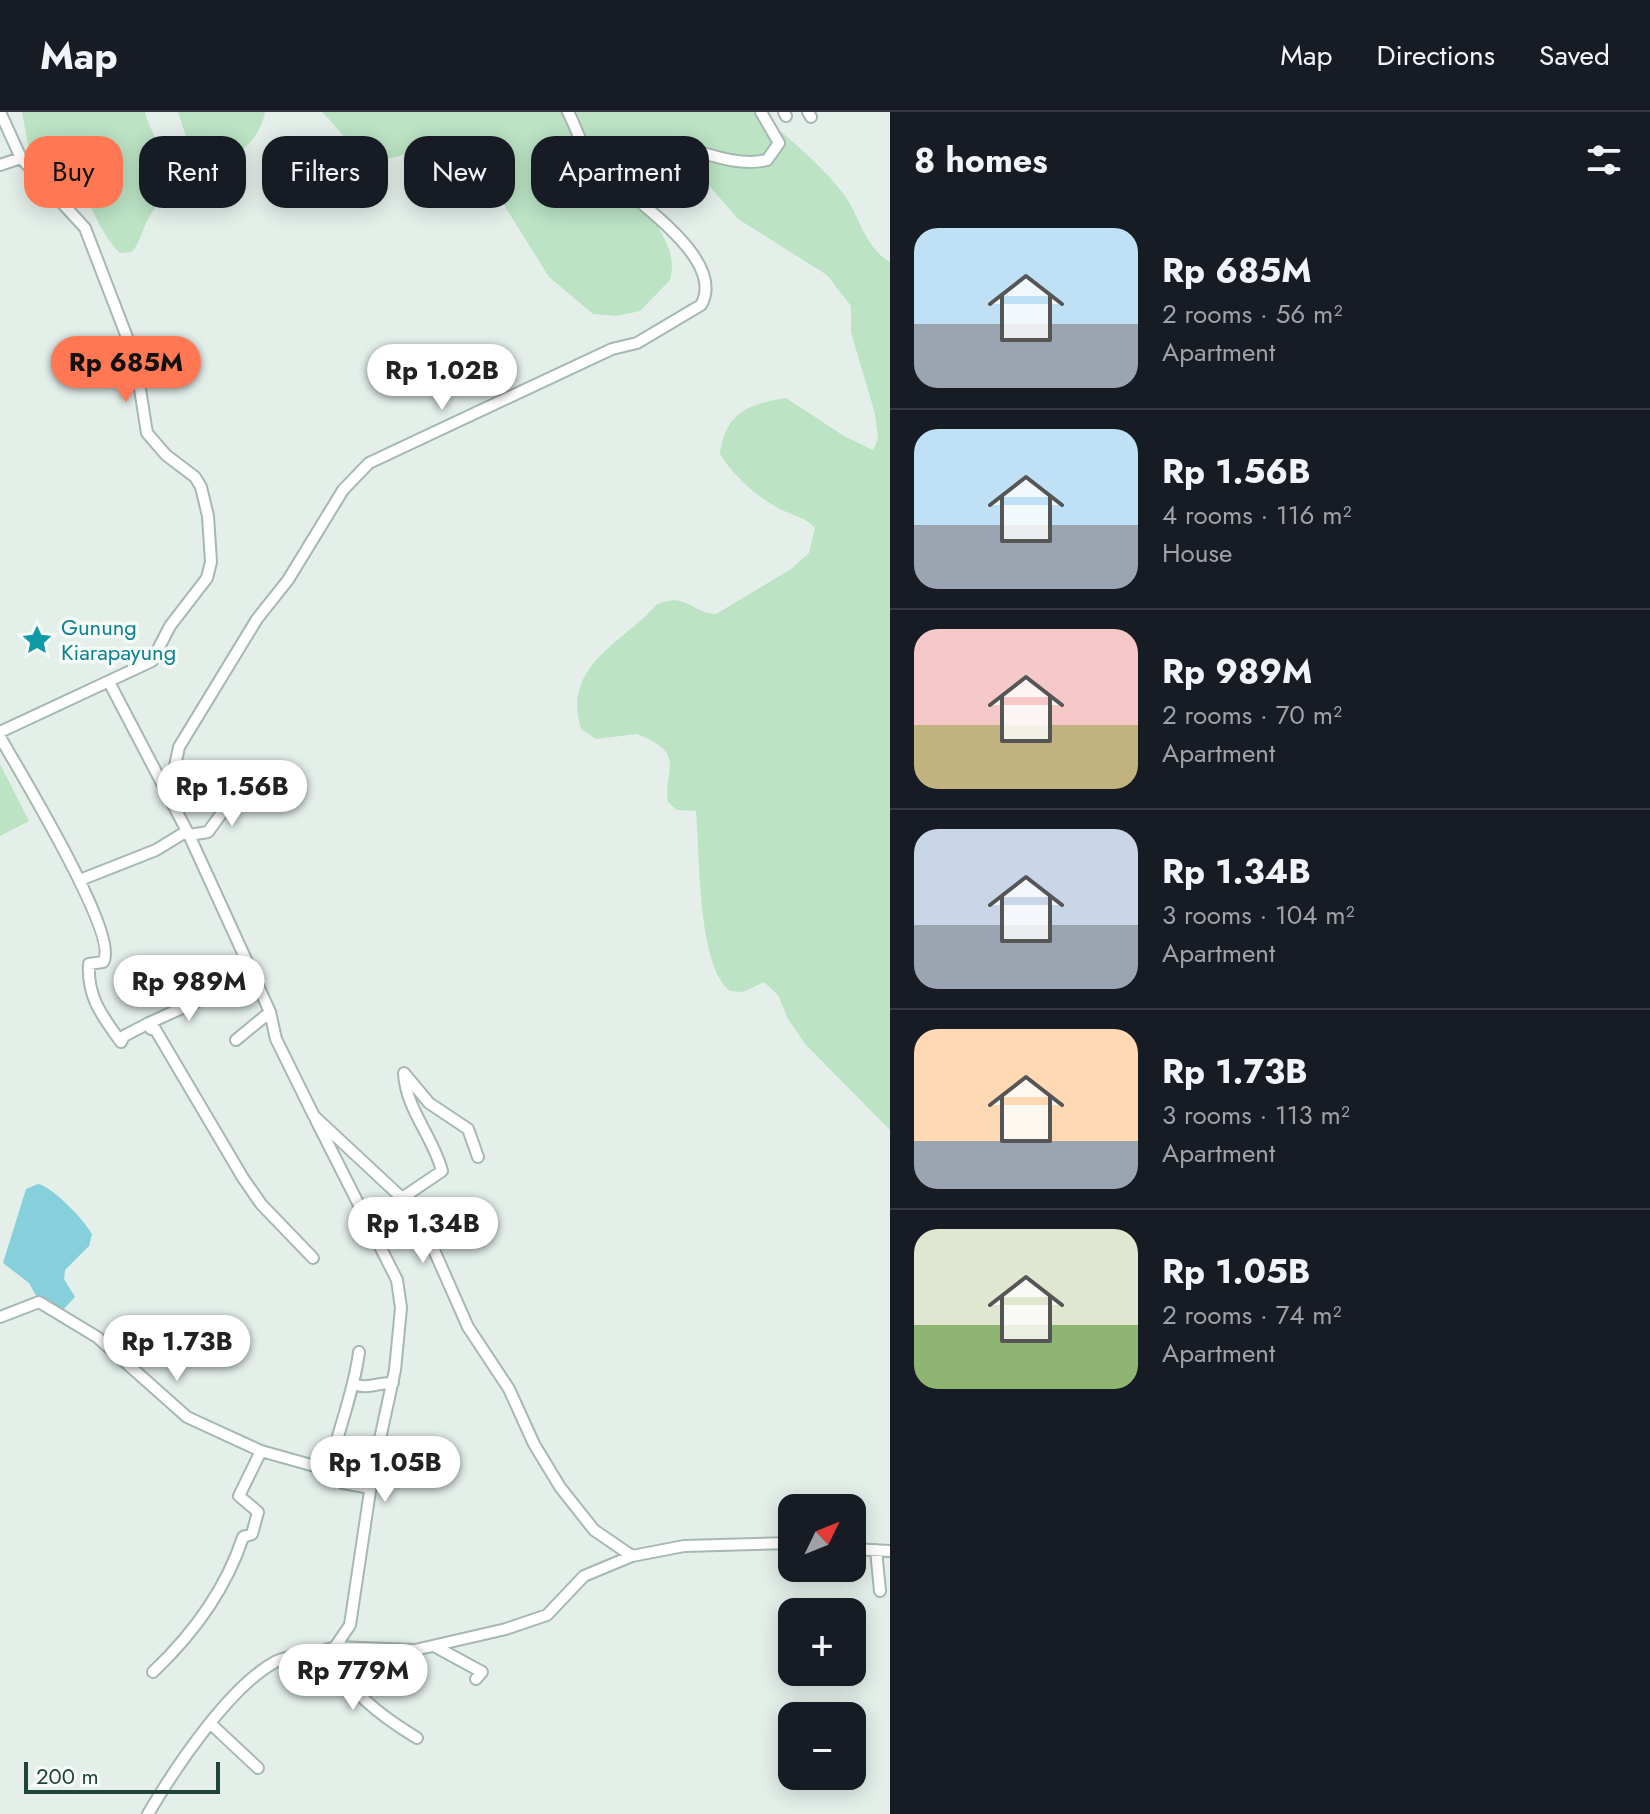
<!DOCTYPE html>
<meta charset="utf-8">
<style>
:root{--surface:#171b24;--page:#242831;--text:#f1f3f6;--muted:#9ea1a6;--line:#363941;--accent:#ff7853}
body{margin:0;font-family:Jost,sans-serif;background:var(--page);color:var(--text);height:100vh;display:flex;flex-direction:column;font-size:30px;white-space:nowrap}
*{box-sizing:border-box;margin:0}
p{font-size:26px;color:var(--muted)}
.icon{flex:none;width:44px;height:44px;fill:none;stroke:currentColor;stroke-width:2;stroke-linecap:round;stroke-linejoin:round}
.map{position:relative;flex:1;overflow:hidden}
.sheet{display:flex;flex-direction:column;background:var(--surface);width:760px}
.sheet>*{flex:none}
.top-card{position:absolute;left:24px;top:24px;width:746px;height:72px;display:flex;gap:16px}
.needle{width:52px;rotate:47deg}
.controls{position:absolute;left:778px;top:1382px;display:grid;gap:16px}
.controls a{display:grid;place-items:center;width:88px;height:88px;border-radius:16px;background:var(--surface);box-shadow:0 4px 20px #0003;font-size:40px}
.scale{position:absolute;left:24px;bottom:20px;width:196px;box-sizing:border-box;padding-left:8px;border:4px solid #214439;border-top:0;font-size:22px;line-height:28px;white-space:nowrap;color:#214439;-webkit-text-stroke:6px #f6fbf8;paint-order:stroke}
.price{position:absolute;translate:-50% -68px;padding:0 18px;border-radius:28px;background:#fff;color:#222;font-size:26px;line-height:52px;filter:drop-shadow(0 2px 4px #0008)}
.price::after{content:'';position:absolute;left:50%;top:48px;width:24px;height:18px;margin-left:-12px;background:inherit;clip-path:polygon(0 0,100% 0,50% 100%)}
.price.active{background:var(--accent);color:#111}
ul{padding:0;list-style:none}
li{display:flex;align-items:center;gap:24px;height:200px;padding:0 24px}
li+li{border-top:2px solid var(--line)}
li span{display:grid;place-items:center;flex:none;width:224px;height:160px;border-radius:24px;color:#555}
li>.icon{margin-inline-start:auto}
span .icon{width:96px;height:96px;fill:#fffc;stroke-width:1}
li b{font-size:34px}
h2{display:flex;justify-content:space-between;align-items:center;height:96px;padding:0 24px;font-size:34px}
.pill{padding:0 28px;border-radius:24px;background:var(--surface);box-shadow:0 4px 20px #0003;font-size:28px;line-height:72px}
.pill.active{background:var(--accent);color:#111}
header{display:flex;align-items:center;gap:48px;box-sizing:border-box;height:112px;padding:0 40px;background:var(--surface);border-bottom:2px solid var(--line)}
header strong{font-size:38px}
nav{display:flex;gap:44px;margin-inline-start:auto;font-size:28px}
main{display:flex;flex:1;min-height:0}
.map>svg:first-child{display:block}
.green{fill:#bbe3c4}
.water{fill:#86d0db}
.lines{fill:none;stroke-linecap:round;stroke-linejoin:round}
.minor-casing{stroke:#a6b8b1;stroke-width:14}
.minor{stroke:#fff;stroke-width:10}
.labels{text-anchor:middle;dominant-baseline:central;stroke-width:7;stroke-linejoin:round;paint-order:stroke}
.culture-label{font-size:22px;fill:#0d838f;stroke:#f6fbf8;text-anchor:start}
</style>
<header>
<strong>Map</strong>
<nav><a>Map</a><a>Directions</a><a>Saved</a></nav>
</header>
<main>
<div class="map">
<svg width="890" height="1702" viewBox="0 0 890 1702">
<rect width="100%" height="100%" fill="#e4efea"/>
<!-- green -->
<path class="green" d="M22,0h123c5,22 32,59 22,78 -4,10 -13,18 -18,27 -7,12 -8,24 -17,35l-12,1c-39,-40 -23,-80 -91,-103z
M178,0h87c-5,28 -30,51 -58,50l-18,-16z
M322,0h434c26,19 76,62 93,90 12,21 19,48 41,60v868l-84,-85 -18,-26 -10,-24 -14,-13 -21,10 -13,-1c-33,-26 -30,-137 -34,-180l-19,-1 -9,-8c-5,-34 20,-48 -31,-68l-41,5 -15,-10c-19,-64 41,-85 75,-124 30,-14 33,7 60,9l75,-45 18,-16 6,-25c-10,-11 -20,-12 -33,-18 -24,-12 -48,-33 -62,-56 5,-42 30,-50 66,-56l58,38 29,14 5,-11 -3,-25 -24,-82v-26l-24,-31 -89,-56 -46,-53 -14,1 -26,25c-5,40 28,48 18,88l-30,31 -23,5 -24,-2 -44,-37 -60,-96 -42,-43c-28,6 -64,36 -90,12 -13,-11 -22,-26 -35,-38z
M0,652l29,57 -29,15z"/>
<!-- water -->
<path class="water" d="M38,1072c14,2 46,36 54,50l-3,12 -24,24 -1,9 11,18 -13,14 -23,-10 -10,-18 -26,-20 23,-74z"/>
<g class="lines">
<!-- minor casing -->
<g class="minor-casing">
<path id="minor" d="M784,0l2,4
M808,0l3,5
M0,53l21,-7
M639,90l34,-40 20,-12c23,7 50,16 74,10l12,-17 -18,-31
M109,570l80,153 81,177 6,27 38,77 88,82 20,25 46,104 41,62 25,55 26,43 34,43 38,26 52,-10 108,-3
M0,620l152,-71 18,-35 37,-48 4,-16 -3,-46 -7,-29 -6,-10 -29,-22 -19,-22 -12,-75 -50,-130 -64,-70 -21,-46
M0,625c18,32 121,200 103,225l-14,2c-2,33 13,52 32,78l3,-6 25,-13 2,6h4l88,149 18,26 52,54
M169,682l10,-47 78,-128 31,-39 55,-90 26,-27 243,-114 25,-6 64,-38c28,-49 -79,-111 -108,-144 -13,-15 -16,-33 -25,-49
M189,723l19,-3 32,-44 31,-1
M80,768l76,-30 31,-19
M149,911l64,-29
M236,928l34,-28
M402,1086l40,-27c-9,-35 -36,-61 -38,-98l25,30 39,26 10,28
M0,1205l39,-15 58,35 90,80 74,34 68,19 14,13 27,5
M354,1272c14,6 24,-2 39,-1
M329,1358c9,-40 25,-78 30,-118
M852,1437l38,2
M876,1438l4,41
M335,1535l80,3 91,-21 41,-14 37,-39 48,-20
M436,1535l46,25 -6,7
M328,1538c19,40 51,65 89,88
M153,1560c39,-37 73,-83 90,-135l9,-3 6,-22 -19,-16 22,-45
M211,1612l47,44
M148,1702c27,-46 81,-127 127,-152 19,-10 41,-7 60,-15l15,-22 23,-154 22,-101 6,-62 -4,-28 -81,-160"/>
</g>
<!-- minor -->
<use href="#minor" class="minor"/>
</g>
<!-- icons -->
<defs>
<g id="sight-bare" transform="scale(2.4)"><path d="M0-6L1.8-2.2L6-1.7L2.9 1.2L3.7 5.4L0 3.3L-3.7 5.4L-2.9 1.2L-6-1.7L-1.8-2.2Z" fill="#0f9aa8" stroke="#f6fbf8" stroke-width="2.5" paint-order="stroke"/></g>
</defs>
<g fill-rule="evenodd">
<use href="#sight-bare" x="37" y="528"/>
</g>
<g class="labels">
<!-- culture labels -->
<g class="culture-label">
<text x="61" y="515">Gunung<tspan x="61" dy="25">Kiarapayung</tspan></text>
</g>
</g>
</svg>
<div class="controls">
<a><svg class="needle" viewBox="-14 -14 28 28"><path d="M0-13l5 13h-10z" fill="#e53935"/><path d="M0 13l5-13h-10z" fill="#9ea1a6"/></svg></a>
<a>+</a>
<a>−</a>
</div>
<div class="scale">200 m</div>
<b class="price active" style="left:126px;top:292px">Rp 685M</b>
<b class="price" style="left:442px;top:300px">Rp 1.02B</b>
<b class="price" style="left:232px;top:716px">Rp 1.56B</b>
<b class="price" style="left:189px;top:911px">Rp 989M</b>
<b class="price" style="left:423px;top:1153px">Rp 1.34B</b>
<b class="price" style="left:177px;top:1271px">Rp 1.73B</b>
<b class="price" style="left:385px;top:1392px">Rp 1.05B</b>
<b class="price" style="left:353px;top:1600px">Rp 779M</b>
<div class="top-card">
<a class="pill active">Buy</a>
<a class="pill">Rent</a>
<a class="pill">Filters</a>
<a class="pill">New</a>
<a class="pill">Apartment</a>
</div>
</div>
<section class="sheet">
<h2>8 homes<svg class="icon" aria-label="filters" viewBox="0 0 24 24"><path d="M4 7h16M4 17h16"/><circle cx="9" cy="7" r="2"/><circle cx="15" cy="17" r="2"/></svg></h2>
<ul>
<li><span style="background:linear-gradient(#bfe0f5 60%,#9aa5b1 0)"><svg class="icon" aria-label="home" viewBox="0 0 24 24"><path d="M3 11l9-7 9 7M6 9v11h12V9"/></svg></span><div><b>Rp 685M</b><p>2 rooms · 56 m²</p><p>Apartment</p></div></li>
<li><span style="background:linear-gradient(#bfe0f5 60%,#9aa5b1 0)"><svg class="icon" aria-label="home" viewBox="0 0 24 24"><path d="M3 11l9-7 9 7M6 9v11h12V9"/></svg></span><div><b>Rp 1.56B</b><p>4 rooms · 116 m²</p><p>House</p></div></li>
<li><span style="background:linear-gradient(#f6c9c9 60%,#c2b280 0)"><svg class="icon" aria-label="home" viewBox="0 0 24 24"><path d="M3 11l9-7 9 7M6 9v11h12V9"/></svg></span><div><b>Rp 989M</b><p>2 rooms · 70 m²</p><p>Apartment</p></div></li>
<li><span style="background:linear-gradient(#c9d6e8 60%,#9aa5b1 0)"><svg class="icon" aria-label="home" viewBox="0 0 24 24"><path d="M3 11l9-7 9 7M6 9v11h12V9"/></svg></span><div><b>Rp 1.34B</b><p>3 rooms · 104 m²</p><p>Apartment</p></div></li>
<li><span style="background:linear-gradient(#ffd9b3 70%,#9aa5b1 0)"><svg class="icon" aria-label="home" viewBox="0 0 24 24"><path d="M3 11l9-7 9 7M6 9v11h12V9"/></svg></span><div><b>Rp 1.73B</b><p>3 rooms · 113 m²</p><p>Apartment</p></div></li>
<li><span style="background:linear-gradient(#dfe7d0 60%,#8fb573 0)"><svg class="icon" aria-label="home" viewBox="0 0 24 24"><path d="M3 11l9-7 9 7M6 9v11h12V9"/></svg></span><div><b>Rp 1.05B</b><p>2 rooms · 74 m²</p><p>Apartment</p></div></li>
</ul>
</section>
</main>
